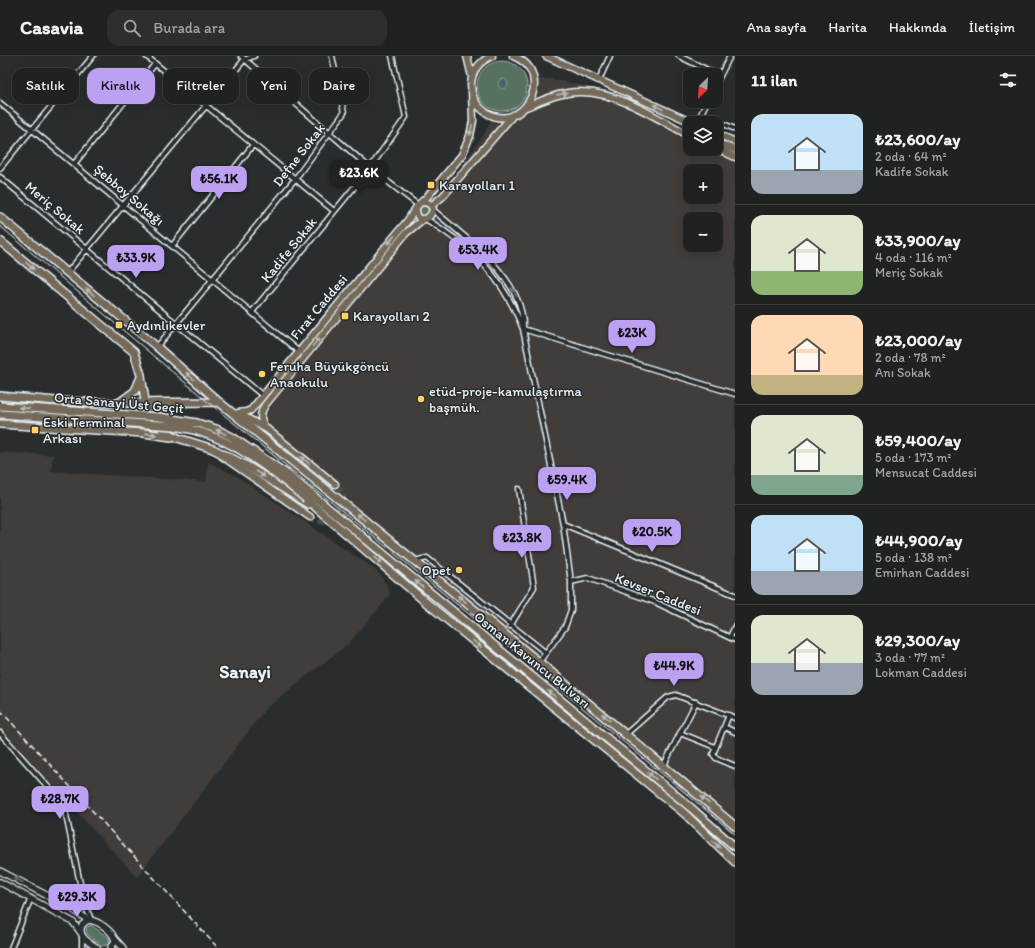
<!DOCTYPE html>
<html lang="tr">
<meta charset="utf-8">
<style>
:root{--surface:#202222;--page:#2d2f2f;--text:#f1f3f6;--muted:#a2a4a5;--line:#3d3f40;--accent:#bca0f2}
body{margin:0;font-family:Itim,sans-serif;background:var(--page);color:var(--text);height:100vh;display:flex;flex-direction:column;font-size:15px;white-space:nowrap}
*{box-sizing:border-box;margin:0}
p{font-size:13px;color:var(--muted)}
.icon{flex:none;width:22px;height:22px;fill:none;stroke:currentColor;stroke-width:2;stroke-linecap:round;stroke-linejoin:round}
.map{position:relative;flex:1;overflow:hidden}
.details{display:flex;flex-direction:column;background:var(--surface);width:300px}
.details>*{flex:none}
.banner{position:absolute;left:12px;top:12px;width:380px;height:36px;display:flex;gap:8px}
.needle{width:26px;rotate:205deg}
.controls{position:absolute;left:683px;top:12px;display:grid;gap:8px}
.controls a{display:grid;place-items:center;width:40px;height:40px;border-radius:8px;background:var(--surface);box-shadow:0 2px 10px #0003,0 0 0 1px var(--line);font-size:20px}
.price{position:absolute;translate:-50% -34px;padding:0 9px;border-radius:8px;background:var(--accent);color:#111;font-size:13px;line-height:26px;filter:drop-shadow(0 1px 2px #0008)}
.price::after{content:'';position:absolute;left:50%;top:24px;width:12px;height:9px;margin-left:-6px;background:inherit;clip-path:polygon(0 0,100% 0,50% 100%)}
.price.selected{background:#222;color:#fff}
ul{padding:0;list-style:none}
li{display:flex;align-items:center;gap:12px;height:100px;padding:0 16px}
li+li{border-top:1px solid var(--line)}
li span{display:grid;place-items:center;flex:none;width:112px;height:80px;border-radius:12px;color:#555}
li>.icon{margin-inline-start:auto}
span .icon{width:48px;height:48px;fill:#fffc;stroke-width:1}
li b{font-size:17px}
h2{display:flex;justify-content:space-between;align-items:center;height:48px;padding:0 16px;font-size:17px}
.pill{padding:0 14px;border-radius:12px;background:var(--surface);box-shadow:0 2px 10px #0003,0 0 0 1px var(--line);font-size:14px;line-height:36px}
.pill.selected{background:var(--accent);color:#111}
header{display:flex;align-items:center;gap:24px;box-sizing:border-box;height:56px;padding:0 20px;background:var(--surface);border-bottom:1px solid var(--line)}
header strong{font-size:19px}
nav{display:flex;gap:22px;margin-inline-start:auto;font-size:14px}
.search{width:280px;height:36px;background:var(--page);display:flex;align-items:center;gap:10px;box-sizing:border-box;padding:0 14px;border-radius:12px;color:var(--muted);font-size:15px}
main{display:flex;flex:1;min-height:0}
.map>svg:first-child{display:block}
.built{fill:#3f3e3a;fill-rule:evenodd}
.green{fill:#57715f;stroke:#a0b1ac}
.water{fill:#476567;stroke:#879da1}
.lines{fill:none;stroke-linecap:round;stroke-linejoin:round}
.primary-tunnel{stroke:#464a4c;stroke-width:6;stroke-dasharray:6 3;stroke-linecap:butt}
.street-casing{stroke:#e8f1f8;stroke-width:7}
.secondary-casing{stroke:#e8f1f8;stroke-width:8}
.primary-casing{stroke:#e8f1f8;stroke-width:9}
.highway-casing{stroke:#e8f1f8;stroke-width:10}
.street{stroke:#2a2d2e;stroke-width:4}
.secondary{stroke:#2a2d2e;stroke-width:5.5}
.primary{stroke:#746a5a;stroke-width:6}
.highway{stroke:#746a5a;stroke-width:7}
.tram{stroke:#e8f1f8;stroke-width:1}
.rail{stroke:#e8f1f8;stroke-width:1.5;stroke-dasharray:6 3;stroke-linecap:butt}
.highway-bridge-casing{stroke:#e8f1f8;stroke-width:10;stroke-linecap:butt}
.highway-bridge{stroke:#746a5a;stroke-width:7}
.oneway{fill:#babbb9}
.oneway2{fill:#6c7275}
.poi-dot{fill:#ffd166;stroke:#2a2d2e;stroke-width:1.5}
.labels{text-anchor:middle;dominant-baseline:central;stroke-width:3;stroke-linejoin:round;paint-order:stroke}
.street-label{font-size:14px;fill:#e8f1f8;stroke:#2a2d2e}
.poi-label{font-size:14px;fill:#e8f1f8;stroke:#2a2d2e;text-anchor:start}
.district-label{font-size:18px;font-weight:bold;fill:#e8f1f8;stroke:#2a2d2e}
</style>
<header>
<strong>Casavia</strong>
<div class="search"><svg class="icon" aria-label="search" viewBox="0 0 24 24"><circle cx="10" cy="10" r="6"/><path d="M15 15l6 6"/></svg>Burada ara</div>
<nav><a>Ana sayfa</a><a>Harita</a><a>Hakkında</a><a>İletişim</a></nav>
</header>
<main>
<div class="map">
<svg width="735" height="892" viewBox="0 0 735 892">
<rect width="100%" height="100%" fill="#2a2d2e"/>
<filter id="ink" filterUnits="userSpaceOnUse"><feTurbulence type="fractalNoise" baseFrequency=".025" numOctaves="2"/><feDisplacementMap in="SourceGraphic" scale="8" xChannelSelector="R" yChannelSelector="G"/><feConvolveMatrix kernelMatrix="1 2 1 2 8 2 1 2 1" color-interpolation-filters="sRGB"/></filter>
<g filter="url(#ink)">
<!-- built -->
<path class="built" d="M536,23h15l34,7 28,9 29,11 48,23v20l45,1v686l-114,-97 -244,-200 -136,-108 159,-197 25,-23 38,-47 22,-31 11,-24 24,-29zM690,115h26v26h-26zM690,163h26v26h-26z
M0,396l53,3 -2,16 155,11 2,-20 30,15 134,90 9,9 8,14 1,5 -41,48 -83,65 -129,169 -137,-147z"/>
<!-- green -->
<path class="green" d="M477 30a25 25 0 1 1 50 0a25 25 0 1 1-50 0Z
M419.5 155a4.5 4.5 0 1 1 9 0a4.5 4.5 0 1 1-9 0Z
M91,869l17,12 2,4 -2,4 -6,1 -15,-12 -1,-6z"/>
<!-- water -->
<path class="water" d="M498 28a5 5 0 1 1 10 0a5 5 0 1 1-10 0Z"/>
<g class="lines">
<!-- primary-tunnel -->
<path class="primary-tunnel" d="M310,461c23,15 46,-15 25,-33"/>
<!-- street casing -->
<g class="street-casing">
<path id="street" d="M146,0l188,155
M241,0l129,112 48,37
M679,0l41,20
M599,24l11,-24
M716,28l14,-28
M707,45l-6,13 34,15
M0,47l298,248
M74,108l81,-100
M0,112l93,-112
M0,121l262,218
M432,153c33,29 92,69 91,118
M426,163c48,30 76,57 97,110l40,195 8,58v28l-6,17 -26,35
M172,190l81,-101
M67,217l177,-213 10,-4
M252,256l118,-144 36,-51 -14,-61
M523,273l212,65
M157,291l138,-168 49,-66 -12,-57
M563,468l172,71
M415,505l12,-3 119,95
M571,526l17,-4 67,24 80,38
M510,570l24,-39 -15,-98
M730,581l5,-11
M729,659l-16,39 3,4 19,8
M724,671l11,5
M0,677l64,72 19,93 8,22
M680,677l35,14
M626,678l42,-37 8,-2 59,23
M664,709l32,-63
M82,879v13
M11,892l20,-50"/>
</g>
<!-- secondary casing -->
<g class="secondary-casing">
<path id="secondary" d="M0,815l71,37 17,12
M0,826l73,40 8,11
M114,882l9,10
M97,892c-8,-6 -20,-11 -15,-23l6,-5c10,0 26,12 27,21l-4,7"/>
</g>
<!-- primary casing -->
<g class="primary-casing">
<path id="primary" d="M467,0l5,21
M492,0c-12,5 -20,15 -21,28 0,11 5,21 13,27 38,27 74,-38 29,-55
M546,0l147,67
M526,51c18,-7 36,-16 56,-15 36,0 77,27 108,44
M716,77l19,9
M716,86l19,8
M716,92l19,9
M431,150l12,-10 70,-81
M416,154c3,25 32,-7 6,-8
M238,357l8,-1 5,-2 157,-190 10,-15 9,-8 35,-42 8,-19 3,-15 -1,-29
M238,357l30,17 67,54
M268,374c-8,-7 -9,-16 -3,-25l141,-172 17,-14
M222,400l88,61"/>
</g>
<!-- highway casing -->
<g class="highway-casing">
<path id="highway" d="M0,161l157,130 62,55 320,260 196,164
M0,185l134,111 7,23 5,32 8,14 9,9 15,8 35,11 34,17 61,38
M0,340l56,5 60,2 103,-1
M120,346l15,-11 6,-14
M157,366c0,-10 5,-16 14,-19
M0,368l144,9 27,4
M311,438l379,313 45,40
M306,443l122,105 256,209 51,49"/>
</g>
<!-- street -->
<use href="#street" class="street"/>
<!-- secondary -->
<use href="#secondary" class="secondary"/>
<!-- primary -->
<use href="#primary" class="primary"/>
<!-- highway -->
<use href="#highway" class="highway"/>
<!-- tram -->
<path class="tram" d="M0,170l208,176 262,213 265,219"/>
<!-- rail -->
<path class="rail" d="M0,654l218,238"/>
<!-- highway-bridge casing -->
<g class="highway-bridge-casing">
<path id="highway-bridge" d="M0,350l159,11 38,6 19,6 16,8 56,38 23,19
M0,358l174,12c52,7 93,40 132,73"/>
</g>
<!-- highway-bridge -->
<use href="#highway-bridge" class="highway-bridge"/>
</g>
<!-- one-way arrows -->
<defs><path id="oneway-solid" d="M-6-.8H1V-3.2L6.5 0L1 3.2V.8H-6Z"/></defs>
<g class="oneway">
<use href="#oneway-solid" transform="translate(562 38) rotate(-9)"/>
<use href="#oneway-solid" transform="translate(658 51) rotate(-155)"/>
<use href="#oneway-solid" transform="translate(471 74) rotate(103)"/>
<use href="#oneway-solid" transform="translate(391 184) rotate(130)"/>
<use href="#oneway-solid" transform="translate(30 210) rotate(40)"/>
<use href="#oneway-solid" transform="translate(90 236) rotate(-141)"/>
<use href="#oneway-solid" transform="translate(316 286) rotate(-51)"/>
<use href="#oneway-solid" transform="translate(190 320) rotate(-138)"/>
<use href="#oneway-solid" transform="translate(24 352) rotate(-176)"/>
<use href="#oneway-solid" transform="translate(221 376) rotate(-154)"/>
<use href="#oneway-solid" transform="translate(151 378) rotate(8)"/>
<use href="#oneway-solid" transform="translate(305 404) rotate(-141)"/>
<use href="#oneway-solid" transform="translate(260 418) rotate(32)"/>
<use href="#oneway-solid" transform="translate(361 461) rotate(-141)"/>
<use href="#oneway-solid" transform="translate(378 504) rotate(41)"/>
<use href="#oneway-solid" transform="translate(419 528) rotate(-140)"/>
<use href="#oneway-solid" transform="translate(462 543) rotate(-141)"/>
<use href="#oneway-solid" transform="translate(477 588) rotate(39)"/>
<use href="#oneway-solid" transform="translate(552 638) rotate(-141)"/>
<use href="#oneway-solid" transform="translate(606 661) rotate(-141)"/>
<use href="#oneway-solid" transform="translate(652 720) rotate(-141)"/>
<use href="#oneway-solid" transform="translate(705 744) rotate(-139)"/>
<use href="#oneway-solid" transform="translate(716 788) rotate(44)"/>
</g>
<g class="oneway2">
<use href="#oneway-solid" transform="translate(514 236) rotate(-122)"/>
<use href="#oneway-solid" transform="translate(18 824) rotate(-153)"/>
</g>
</g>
<!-- markers -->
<g class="poi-dot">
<rect x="427" y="125" width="8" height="8" rx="2"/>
<rect x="341" y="256" width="8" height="8" rx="2"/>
<rect x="115" y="265" width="8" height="8" rx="2"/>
<circle cx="262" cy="318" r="4"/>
<circle cx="421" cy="343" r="4"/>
<rect x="31" y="370" width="8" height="8" rx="2"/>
<circle cx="459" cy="514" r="4"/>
</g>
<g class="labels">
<!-- street labels -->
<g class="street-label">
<text transform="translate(299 99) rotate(-52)">Defne Sokak</text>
<text transform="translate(129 139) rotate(40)">Şebboy Sokağı</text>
<text transform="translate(55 152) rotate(40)">Meriç Sokak</text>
<text transform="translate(289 194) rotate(-51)">Kadife Sokak</text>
<text transform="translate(319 251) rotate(-50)">Fırat Caddesi</text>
<text transform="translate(119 347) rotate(5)">Orta Sanayi Üst Geçit</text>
<text transform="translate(658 538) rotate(22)">Kevser Caddesi</text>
<text transform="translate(532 604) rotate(39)">Osman Kavuncu Bulvarı</text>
</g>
<!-- poi labels -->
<g class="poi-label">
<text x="439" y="129">Karayolları 1</text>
<text x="353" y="260">Karayolları 2</text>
<text x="127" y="269">Aydınlıkevler</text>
<text x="270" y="310">Feruha Büyükgöncü<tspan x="270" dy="16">Anaokulu</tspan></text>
<text x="429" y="335">etüd-proje-kamulaştırma<tspan x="429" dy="16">başmüh.</tspan></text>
<text x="43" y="366">Eski Terminal<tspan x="43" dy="16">Arkası</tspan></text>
<text x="451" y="514" text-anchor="end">Opet</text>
</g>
<!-- district labels -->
<g class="district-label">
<text x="245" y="616">Sanayi</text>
</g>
</g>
</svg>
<div class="controls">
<a><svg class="needle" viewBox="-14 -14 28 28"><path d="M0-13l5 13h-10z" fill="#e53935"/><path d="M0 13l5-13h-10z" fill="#a2a4a5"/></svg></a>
<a><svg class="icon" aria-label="layers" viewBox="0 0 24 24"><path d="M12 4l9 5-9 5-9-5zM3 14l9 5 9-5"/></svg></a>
<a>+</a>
<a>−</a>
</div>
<b class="price selected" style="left:359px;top:138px">₺23.6K</b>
<b class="price" style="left:219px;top:144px">₺56.1K</b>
<b class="price" style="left:478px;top:215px">₺53.4K</b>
<b class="price" style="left:136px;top:223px">₺33.9K</b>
<b class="price" style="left:632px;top:298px">₺23K</b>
<b class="price" style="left:567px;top:445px">₺59.4K</b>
<b class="price" style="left:652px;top:497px">₺20.5K</b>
<b class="price" style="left:522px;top:503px">₺23.8K</b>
<b class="price" style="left:674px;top:631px">₺44.9K</b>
<b class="price" style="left:60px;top:764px">₺28.7K</b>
<b class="price" style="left:77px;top:862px">₺29.3K</b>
<div class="banner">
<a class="pill">Satılık</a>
<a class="pill selected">Kiralık</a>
<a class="pill">Filtreler</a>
<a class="pill">Yeni</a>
<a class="pill">Daire</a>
</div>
</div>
<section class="details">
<h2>11 ilan<svg class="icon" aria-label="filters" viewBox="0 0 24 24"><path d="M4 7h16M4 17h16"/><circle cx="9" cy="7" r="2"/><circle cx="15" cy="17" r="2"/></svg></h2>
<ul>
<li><span style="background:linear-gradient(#bfe0f5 70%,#9aa5b1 0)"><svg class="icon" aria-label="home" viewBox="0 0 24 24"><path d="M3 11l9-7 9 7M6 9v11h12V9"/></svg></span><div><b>₺23,600/ay</b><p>2 oda · 64 m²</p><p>Kadife Sokak</p></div></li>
<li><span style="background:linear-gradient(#dfe7d0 70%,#8fb573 0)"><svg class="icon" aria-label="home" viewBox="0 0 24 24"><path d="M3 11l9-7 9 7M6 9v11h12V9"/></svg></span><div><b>₺33,900/ay</b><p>4 oda · 116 m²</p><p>Meriç Sokak</p></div></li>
<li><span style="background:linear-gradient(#ffd9b3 75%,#c2b280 0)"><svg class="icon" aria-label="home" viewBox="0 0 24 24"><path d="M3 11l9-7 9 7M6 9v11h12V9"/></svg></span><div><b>₺23,000/ay</b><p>2 oda · 78 m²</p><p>Anı Sokak</p></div></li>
<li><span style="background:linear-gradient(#dfe7d0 75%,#7fa58c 0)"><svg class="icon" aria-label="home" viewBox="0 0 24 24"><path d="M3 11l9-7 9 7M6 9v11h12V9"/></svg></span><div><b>₺59,400/ay</b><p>5 oda · 173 m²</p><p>Mensucat Caddesi</p></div></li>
<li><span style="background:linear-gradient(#bfe0f5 70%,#9aa5b1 0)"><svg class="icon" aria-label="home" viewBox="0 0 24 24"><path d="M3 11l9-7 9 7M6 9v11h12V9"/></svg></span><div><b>₺44,900/ay</b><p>5 oda · 138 m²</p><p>Emirhan Caddesi</p></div></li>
<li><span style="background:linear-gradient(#dfe7d0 60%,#9aa5b1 0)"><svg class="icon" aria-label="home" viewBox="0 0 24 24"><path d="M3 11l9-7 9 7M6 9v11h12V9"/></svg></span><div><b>₺29,300/ay</b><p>3 oda · 77 m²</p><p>Lokman Caddesi</p></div></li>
</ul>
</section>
</main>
